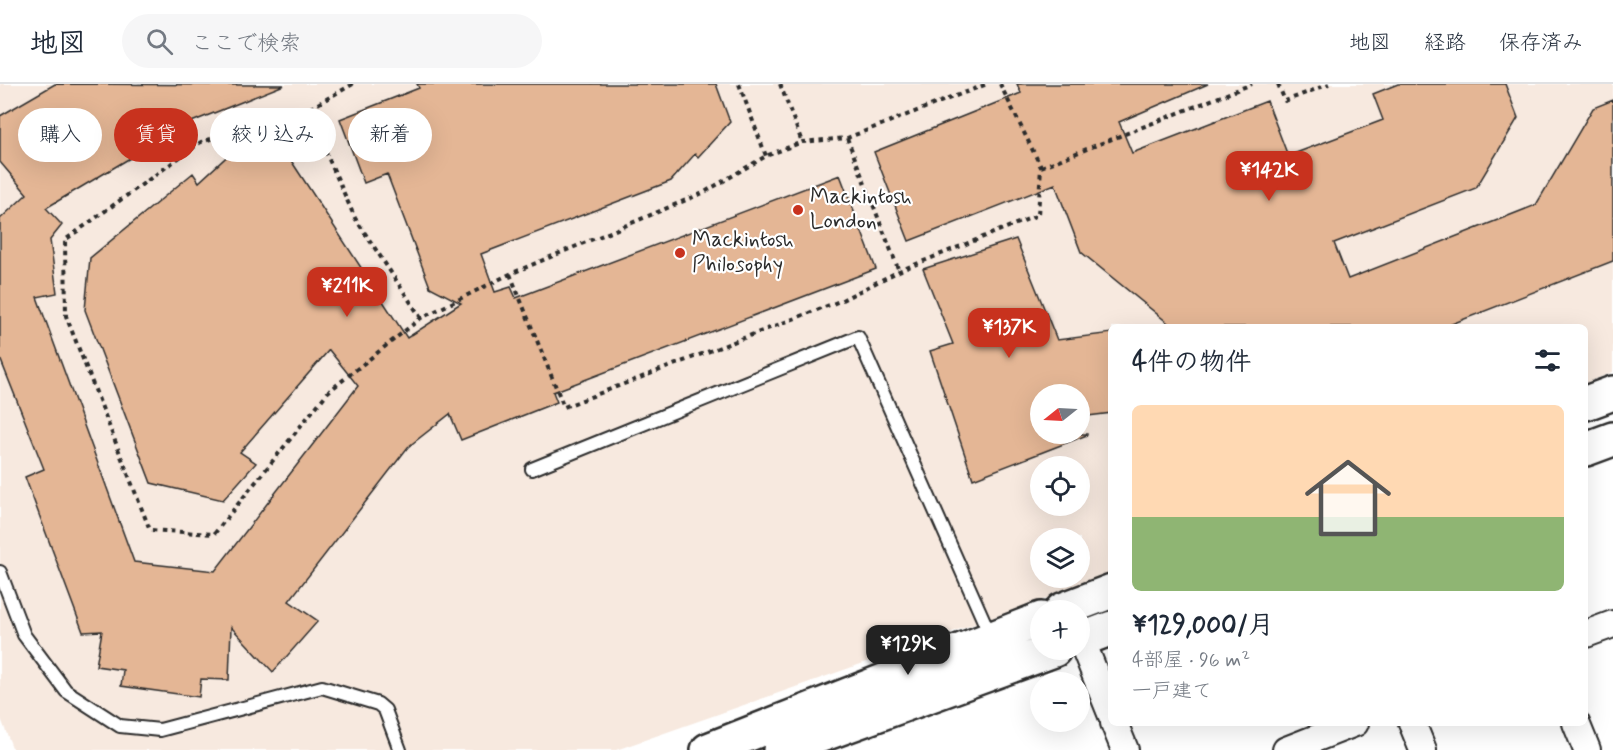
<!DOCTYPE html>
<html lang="ja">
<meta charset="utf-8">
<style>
:root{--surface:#fff;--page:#f6f6f7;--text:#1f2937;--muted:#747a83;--line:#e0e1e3;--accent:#c8321e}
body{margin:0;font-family:Mynerve,"Klee One",sans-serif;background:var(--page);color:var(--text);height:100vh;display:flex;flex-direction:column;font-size:22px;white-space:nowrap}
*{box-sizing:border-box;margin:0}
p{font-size:20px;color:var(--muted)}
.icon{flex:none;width:33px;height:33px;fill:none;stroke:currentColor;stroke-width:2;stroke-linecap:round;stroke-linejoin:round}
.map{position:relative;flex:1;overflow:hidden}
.sheet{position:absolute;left:1108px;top:240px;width:480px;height:402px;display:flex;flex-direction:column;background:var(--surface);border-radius:9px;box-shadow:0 6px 24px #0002}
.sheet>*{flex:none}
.hud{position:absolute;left:18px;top:24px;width:570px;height:54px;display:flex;gap:12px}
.needle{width:39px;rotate:252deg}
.tools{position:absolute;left:1030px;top:300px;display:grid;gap:12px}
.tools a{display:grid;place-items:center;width:60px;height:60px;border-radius:50%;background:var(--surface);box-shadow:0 6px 24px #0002;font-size:30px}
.price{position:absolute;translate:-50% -51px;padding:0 14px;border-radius:12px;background:var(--accent);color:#fff;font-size:20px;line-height:39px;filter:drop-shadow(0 2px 3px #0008)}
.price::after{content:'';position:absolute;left:50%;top:36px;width:18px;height:14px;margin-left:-9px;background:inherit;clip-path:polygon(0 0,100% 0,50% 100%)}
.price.active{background:#222;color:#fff}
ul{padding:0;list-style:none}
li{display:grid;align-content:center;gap:12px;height:318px;padding:0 24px}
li+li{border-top:2px solid var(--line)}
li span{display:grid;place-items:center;height:186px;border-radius:9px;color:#555}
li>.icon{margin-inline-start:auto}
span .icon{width:108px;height:108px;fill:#fffc;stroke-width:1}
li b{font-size:26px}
h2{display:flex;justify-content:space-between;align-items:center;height:72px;padding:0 24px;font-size:26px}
.chip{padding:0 21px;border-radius:27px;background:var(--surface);box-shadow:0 6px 24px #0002;font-size:21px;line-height:54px}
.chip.active{background:var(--accent);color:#fff}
header{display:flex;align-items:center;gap:36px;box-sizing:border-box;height:84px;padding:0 30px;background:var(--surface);border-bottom:2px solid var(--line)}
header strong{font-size:28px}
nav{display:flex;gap:33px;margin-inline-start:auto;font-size:21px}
.search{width:420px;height:54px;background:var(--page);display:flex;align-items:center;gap:15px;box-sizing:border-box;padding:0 21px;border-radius:33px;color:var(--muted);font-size:22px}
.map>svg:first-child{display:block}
.built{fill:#f7e9df;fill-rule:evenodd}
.building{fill:#e4b695;stroke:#2b2b2b;stroke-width:1.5}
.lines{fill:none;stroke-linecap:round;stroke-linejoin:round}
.lane-casing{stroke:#2b2b2b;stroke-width:16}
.street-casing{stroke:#2b2b2b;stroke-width:30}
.secondary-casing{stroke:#2b2b2b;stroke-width:38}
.path{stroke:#2b2b2b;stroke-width:4;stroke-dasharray:4.5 4.5;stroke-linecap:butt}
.lane{stroke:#fff;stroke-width:12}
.street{stroke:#fff;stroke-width:26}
.secondary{stroke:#fff;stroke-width:33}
.poi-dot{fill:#c8321e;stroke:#fff;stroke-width:2}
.labels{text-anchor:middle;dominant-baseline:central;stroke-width:4.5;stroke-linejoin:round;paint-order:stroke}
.poi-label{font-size:22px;fill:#2b2b2b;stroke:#fff;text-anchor:start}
</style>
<header>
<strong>地図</strong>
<div class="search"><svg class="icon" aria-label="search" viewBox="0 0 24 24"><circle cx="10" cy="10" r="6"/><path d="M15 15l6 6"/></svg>ここで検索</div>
<nav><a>地図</a><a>経路</a><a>保存済み</a></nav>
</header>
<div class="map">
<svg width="1613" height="666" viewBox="0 0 1613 666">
<rect width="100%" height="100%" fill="#fff"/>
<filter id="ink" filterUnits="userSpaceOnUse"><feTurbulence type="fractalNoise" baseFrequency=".0167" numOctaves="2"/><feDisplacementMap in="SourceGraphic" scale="12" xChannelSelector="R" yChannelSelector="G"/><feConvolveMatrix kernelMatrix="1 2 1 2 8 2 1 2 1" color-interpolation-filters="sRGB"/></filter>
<g filter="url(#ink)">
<!-- built -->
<path class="built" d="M0,0h1613v288l-27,11v-56h-474l-1,249 -495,174h-603l-13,-34zM1041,310h39v40h-39zM1041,382h39v40h-39zM1041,454h39v40h-39z"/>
<!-- building -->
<path class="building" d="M55,0l229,1 -95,38 -143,85 16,17 -12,15 7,53 -20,4 97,265 81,9 143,-185 -29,-36 -89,102 16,11 -33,37 -72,-17 -66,-173 5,-52 103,-85 6,9 35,-32 41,-14 132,202 54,-35 -31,-16 -43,-113 -23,9 -24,-64 79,-31 -2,-4h299l14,38 -32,35 -3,-3 -24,27 -190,73 14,38 16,-5 5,11 324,-123 36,94 -323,123 4,10 -96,38 -11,-26 -42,33 -119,154 29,20 -45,51 -42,-45 -2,53 -28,-1 -2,18 -78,-11 2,-16 -27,-4 6,-35 -19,1 -58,-155 19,-8 -44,-111v-139l27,-25 -27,-32v-46z
M1017,0h191l-89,38 13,31 135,-52 21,55 95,-36 -10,-26 25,-10h107l13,34 -42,70 -142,55 14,36 188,-74 57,-97 20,-8v161l-169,66h-271l-92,-75 -26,-68 -146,57 -35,-89 147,-59z
M1016,155l41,101 55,-7v80l-32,4v-23h-39v40h46v1l-114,44 -43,-128 23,-7 -30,-75z"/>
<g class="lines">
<!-- lane casing -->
<g class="lane-casing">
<path id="lane" d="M532,385l326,-132 133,300
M0,488l24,63 42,56 54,35 40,4 162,-43 56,17 7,6 15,40"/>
</g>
<!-- street casing -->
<g class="street-casing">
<path id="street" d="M1586,550l27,-10
M1081,555l31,77
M1114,639l11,27
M1412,639l11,27
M1576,639l11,27
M1286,666l69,-27"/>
</g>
<!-- secondary casing -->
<g class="secondary-casing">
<path id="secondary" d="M1586,319l27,-10
M1586,365l27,-10
M1062,526l50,-19
M1080,556l32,-12
M708,666l333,-131
M780,666l274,-100"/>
</g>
<!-- path -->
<path class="path" d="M353,0l-46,26 -106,32 -136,98 1,76 84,214 64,4 114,-142 93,-74 89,-44 193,-81 63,-37 36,-14 45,-4 140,-54
M739,0l27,72
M780,0l22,58
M1278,0l7,17 44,-17
M307,26l48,108 66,100
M847,54l52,133
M1041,83l211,-83
M510,190l54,133 276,-106 59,-30 139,-56 3,-48 -41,-83"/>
<!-- lane -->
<use href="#lane" class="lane"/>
<!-- street -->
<use href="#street" class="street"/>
<!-- secondary -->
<use href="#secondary" class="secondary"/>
</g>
</g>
<!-- markers -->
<g class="poi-dot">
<circle cx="798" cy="126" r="6"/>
<circle cx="680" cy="169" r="6"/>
</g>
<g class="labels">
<!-- poi labels -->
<g class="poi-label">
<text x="810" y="113">Mackintosh<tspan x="810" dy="25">London</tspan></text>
<text x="692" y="156">Mackintosh<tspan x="692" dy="25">Philosophy</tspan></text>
</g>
</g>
</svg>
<div class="tools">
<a><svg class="needle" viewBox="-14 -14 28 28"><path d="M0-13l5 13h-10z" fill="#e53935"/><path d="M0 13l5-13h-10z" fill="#747a83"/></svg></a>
<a><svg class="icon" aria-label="locate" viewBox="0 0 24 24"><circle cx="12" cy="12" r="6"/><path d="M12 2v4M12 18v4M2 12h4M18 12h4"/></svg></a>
<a><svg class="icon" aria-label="layers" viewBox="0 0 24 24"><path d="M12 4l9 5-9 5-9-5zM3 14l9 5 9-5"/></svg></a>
<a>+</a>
<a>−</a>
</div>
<b class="price" style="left:1269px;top:118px">¥142K</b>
<b class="price" style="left:347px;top:234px">¥211K</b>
<b class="price" style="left:1009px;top:275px">¥137K</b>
<b class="price active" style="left:908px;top:592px">¥129K</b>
<div class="hud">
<a class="chip">購入</a>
<a class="chip active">賃貸</a>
<a class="chip">絞り込み</a>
<a class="chip">新着</a>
</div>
<section class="sheet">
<h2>4件の物件<svg class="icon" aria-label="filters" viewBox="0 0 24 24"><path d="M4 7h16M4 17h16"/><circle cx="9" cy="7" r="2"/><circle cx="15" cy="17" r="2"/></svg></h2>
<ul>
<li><span style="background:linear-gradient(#ffd9b3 60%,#8fb573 0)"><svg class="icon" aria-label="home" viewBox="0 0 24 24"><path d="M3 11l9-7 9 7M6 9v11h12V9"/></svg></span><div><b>¥129,000/月</b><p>4部屋 · 96 m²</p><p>一戸建て</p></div></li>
</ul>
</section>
</div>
